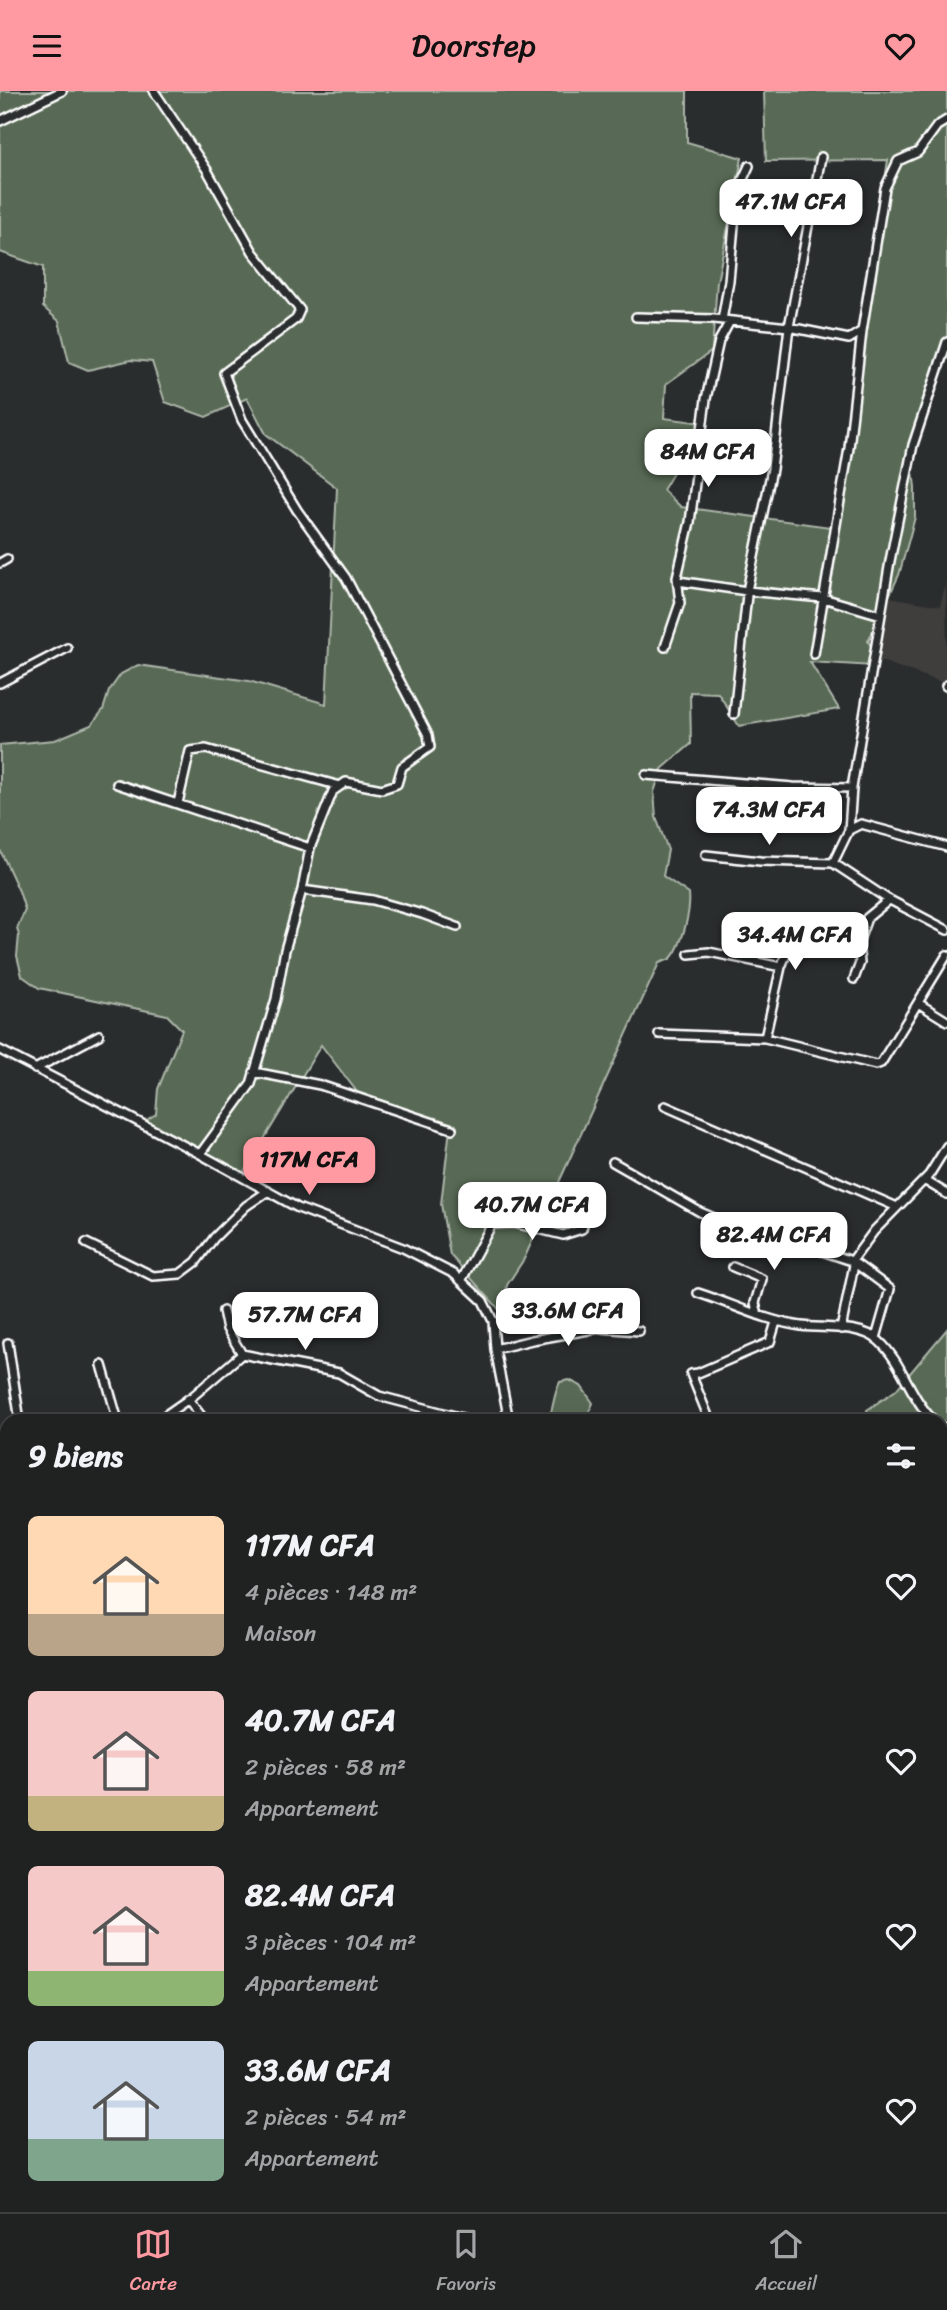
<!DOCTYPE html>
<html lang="fr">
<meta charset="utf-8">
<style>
:root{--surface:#202222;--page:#2d2f2f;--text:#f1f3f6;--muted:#a2a4a5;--line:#3d3f40;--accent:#ff9aa2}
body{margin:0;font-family:Sriracha,sans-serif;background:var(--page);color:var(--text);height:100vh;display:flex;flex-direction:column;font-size:26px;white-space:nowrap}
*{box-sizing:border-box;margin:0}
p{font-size:23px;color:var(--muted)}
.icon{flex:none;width:38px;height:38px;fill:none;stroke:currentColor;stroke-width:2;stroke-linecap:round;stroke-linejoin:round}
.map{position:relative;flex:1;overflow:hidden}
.panel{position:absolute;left:0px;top:1323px;width:948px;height:798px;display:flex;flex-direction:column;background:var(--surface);border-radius:21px 21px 0 0;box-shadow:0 7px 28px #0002,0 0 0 2px var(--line)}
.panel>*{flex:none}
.price{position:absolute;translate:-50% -60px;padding:0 16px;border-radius:14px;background:#fff;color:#222;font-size:23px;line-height:46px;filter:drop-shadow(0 2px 4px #0008)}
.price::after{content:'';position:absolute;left:50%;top:42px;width:21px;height:16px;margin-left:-10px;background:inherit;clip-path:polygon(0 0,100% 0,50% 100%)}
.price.active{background:var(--accent);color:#111}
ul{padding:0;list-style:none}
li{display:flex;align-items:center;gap:21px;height:175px;padding:0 28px}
li span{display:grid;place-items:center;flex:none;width:196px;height:140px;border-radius:10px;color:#555}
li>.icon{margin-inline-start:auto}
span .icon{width:84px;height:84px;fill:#fffc;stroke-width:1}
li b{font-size:30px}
h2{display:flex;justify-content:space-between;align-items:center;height:84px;padding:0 28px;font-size:30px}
header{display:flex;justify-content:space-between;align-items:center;height:91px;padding:0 28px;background:var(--accent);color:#111;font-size:32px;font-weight:600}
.dock{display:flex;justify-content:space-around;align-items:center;height:98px;border-top:2px solid var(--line);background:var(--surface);font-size:19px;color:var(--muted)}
.dock a{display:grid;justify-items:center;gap:4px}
.dock .active{color:var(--accent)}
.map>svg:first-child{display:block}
.built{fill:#403c3c}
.green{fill:#596b54;stroke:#acb5aa;stroke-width:2}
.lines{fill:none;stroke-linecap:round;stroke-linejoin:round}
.river{stroke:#476568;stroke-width:14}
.street-casing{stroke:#fff;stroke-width:12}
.secondary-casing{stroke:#fff;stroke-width:16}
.street{stroke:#2a2d2e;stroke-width:7}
.secondary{stroke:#2a2d2e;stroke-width:10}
</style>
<header><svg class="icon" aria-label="menu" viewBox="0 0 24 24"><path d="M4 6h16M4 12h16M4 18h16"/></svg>Doorstep<svg class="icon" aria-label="heart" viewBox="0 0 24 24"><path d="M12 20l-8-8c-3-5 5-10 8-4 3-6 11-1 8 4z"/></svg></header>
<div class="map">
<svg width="947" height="2121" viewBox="0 0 947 2121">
<rect width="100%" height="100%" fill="#2a2d2e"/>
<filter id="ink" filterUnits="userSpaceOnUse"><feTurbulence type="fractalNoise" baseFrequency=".0143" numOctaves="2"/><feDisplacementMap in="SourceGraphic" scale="14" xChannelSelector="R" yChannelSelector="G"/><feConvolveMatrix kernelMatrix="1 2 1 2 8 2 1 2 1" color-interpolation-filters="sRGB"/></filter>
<g filter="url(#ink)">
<!-- built -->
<path class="built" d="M946,490l1,103 -69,-24 -10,-19 21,-44 51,9z"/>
<!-- green -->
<path class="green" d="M0,0h687v51l55,16 -25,124 -5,69 -46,33 -2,34 39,5 -40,67 18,17 149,20 11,-27 17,-139 30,-201 -122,1 -2,-70h183v259l-36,106 4,31v30l-16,58 -31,66 10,19 -5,6 -63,-4 29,47 -100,17 -21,-33 -28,-1 1,52 -29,25 -8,23 2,25 12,33 -5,26 26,18c2,16 -7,54 -19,65 -2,1 -8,3 -11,4l-135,296 -17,26 -4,34 -5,-11 -48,-53 -9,-51 9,-76 -86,-27 -43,-56 -80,132 -96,-56 11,-7 2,-25 24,-59 -15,-15 -128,-27 -17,-12 -5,-20 2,-21 -2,-6 8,-19 -6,-19 -19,-41v-105l55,-5 36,-15 12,-15 6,-19 12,-17 17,-9 111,16 77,23 11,-216 -71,-54 -19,-36 -41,19 -41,-15 -13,-40 -21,-2 -43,10 -19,-8 -10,-41 -16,-14v-40l-43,-15z
M947,1238v359l-5,11v-278h-75v-11l29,-20z
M569,1289l12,6 12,17 -6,13 1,5h-40c6,-13 5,-26 12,-39z
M0,1523l7,2v174l-7,-4z
M0,1900l7,2v133l-5,6 -2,8z
M159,2114h382l-2,7h-372l3,-2z"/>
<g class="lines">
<!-- river -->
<path class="river" d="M942,1442l5,-3"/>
<!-- street casing -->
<g class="street-casing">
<path id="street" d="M154,0l53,79 46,82 47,58 -4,9 -72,54 18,47 55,90 49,68 82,157 2,12 -28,20 -5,17 -15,5 -36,-7 -13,9 -23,57 -8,42 -17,60 -9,49 -25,85 -51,70
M0,30l62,-30
M636,226l78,2 75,8 60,12 13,-8
M722,229l7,-39 8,-89 12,-26
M0,472l7,-4
M678,490l69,10 76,7 58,17
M665,556l15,-44 -3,-26 13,-55 16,-123 13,-58 11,-20
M814,563l35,-206 13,-117 23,-143 13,-27 20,-9 19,-26 10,-6
M0,592l67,-35
M946,595l1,-1
M734,623l14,-128 24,-117 17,-142 32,-170
M646,684l147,12 59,1 38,-227 23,-116 34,-103
M117,693l193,64
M178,712l12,-52 16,-2 134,37
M849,739l3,-42
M706,764l54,6 73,2 53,35 61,32
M833,772l16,-33 12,-6 86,23
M302,799l71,10 49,14 35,13
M689,863l20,-2 72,15
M854,888l6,-16 -2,-20 9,-25 22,-18
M918,912l29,18
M659,943l106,4 111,27 5,-2 66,-108
M765,947l16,-71 13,-32 13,-7 51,15
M0,959l200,104 98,54 105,40 51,26 29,27 10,20 2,28 14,72
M35,978l64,-34
M254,981l66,13 132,44
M665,1015l232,101
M613,1071l87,50 71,30h24l57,19 38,28 -14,49
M924,1089l23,14
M86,1152l67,33 27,-2 16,-12 18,-24 32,-32 22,-15
M733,1176l29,12 -7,24 3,12
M461,1190l31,-57 22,-1 49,12 19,-6 5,-18
M698,1202c35,11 67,28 103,33 23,3 60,-2 78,15 24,22 31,57 55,80
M223,1220l4,18 15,25
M841,1238l13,-64 -2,-4 22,-30 55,-56 18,-29
M8,1252l12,78
M495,1258l37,-9 68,-12 39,3
M102,1274l16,56
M188,1308l17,22
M157,1330l36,-25 49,-42 97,19 40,23 95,25
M710,1330l-19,-47 7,-1 72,-31 6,-20
M942,1336l5,5
M0,1650l7,-9
M942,1690l5,4
M942,1762l5,5
M0,1784l7,8
M942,1833l5,2
M942,1870l5,4
M942,1979l5,4
M942,2075l5,1
M764,2114l21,7
M592,2121l2,-7"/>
</g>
<!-- secondary casing -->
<g class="secondary-casing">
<path id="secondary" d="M942,1911l5,-7
M836,2121l1,-7"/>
</g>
<!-- street -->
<use href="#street" class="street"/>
<!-- secondary -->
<use href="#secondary" class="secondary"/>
</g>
</g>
</svg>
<b class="price" style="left:791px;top:148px">47.1M CFA</b>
<b class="price" style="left:708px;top:398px">84M CFA</b>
<b class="price" style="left:769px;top:756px">74.3M CFA</b>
<b class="price" style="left:795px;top:881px">34.4M CFA</b>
<b class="price active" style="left:309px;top:1106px">117M CFA</b>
<b class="price" style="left:532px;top:1151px">40.7M CFA</b>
<b class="price" style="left:774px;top:1181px">82.4M CFA</b>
<b class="price" style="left:568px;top:1257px">33.6M CFA</b>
<b class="price" style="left:305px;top:1261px">57.7M CFA</b>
<section class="panel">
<h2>9 biens<svg class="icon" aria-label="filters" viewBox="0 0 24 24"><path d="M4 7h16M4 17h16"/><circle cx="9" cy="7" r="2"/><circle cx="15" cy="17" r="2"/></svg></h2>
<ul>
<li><span style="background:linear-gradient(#ffd9b3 70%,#b9a48a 0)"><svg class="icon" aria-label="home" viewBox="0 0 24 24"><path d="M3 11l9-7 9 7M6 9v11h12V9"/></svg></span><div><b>117M CFA</b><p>4 pièces · 148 m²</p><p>Maison</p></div><svg class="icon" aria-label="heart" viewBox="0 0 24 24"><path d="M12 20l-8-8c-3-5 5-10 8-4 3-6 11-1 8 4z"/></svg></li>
<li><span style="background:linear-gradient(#f6c9c9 75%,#c2b280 0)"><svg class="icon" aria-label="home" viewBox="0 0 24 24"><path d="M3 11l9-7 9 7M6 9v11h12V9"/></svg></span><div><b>40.7M CFA</b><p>2 pièces · 58 m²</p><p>Appartement</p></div><svg class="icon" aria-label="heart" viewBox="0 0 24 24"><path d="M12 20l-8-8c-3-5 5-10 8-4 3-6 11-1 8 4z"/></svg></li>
<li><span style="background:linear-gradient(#f6c9c9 75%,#8fb573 0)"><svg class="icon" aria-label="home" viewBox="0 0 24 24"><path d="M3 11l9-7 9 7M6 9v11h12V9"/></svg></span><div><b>82.4M CFA</b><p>3 pièces · 104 m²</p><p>Appartement</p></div><svg class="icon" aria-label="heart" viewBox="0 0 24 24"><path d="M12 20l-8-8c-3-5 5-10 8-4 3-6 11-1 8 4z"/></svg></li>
<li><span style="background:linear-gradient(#c9d6e8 70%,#7fa58c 0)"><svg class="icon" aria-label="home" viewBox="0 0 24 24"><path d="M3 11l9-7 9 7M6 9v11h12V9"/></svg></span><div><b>33.6M CFA</b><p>2 pièces · 54 m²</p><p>Appartement</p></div><svg class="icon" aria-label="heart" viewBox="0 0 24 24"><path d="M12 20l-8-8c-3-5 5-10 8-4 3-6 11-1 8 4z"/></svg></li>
</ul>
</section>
</div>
<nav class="dock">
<a class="active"><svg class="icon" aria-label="map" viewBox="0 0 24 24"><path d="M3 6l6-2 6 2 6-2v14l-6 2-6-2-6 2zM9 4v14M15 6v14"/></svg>Carte</a>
<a><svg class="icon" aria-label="saved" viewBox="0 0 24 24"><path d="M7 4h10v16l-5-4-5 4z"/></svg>Favoris</a>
<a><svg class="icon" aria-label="home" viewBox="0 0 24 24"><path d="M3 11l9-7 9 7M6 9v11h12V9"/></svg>Accueil</a>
</nav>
